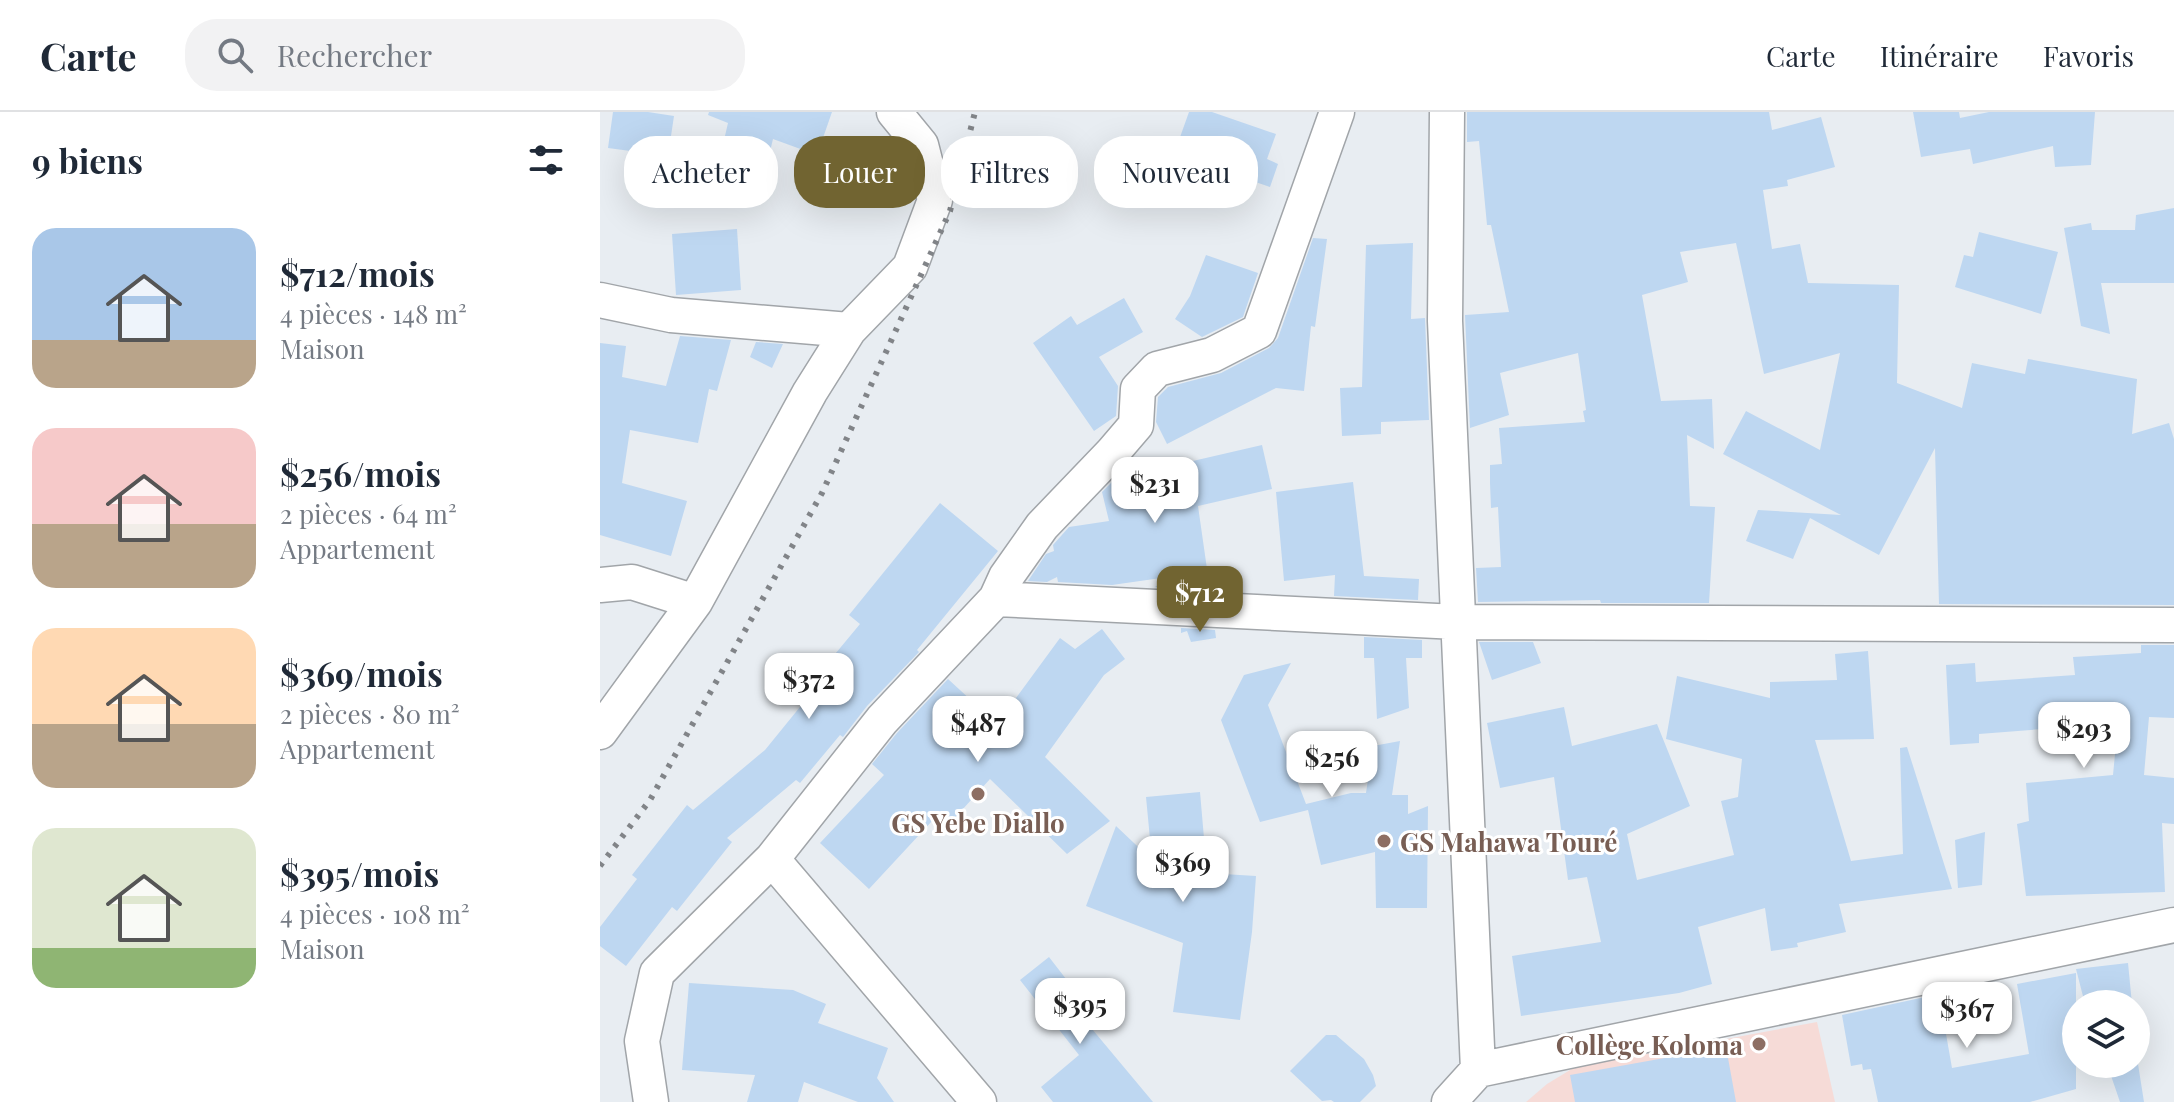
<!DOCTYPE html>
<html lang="fr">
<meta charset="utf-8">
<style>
:root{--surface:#fff;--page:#f2f2f3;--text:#1f2937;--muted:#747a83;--line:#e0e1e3;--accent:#716431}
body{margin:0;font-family:"Playfair Display",serif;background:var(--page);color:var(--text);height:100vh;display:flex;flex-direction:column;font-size:30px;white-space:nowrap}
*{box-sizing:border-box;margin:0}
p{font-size:26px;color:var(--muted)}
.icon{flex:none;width:44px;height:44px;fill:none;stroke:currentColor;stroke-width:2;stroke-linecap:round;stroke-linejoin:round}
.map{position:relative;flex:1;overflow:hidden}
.details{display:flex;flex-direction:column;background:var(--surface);width:600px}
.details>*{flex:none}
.banner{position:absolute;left:24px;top:24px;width:760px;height:72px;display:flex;gap:16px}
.buttons{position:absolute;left:1462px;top:878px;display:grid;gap:16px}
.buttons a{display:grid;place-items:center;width:88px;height:88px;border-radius:50%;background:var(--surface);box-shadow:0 8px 32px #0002;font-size:40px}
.price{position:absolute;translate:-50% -68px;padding:0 18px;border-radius:16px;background:#fff;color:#222;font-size:26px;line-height:52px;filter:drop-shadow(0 2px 4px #0008)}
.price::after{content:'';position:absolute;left:50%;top:48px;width:24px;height:18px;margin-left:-12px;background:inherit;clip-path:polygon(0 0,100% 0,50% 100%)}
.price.on{background:var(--accent);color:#fff}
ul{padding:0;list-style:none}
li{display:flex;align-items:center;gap:24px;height:200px;padding:0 32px}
li span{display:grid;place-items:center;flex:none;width:224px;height:160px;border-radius:24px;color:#555}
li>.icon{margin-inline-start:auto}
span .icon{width:96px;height:96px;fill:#fffc;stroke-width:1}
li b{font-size:34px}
h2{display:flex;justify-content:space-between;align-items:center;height:96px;padding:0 32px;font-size:34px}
.pill{padding:0 28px;border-radius:32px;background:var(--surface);box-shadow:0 8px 32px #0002;font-size:28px;line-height:72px}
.pill.on{background:var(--accent);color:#fff}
header{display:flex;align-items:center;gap:48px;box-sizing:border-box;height:112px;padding:0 40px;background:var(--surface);border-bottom:2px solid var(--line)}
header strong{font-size:38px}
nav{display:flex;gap:44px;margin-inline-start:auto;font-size:28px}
.search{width:560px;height:72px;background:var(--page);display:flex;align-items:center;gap:20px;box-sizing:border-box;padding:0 28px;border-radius:32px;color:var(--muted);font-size:30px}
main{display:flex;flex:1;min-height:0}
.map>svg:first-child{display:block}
.education{fill:#f6dbd7}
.building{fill:#bed7f1}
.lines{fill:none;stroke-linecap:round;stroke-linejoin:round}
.minor-casing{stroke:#a1a5a9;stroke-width:37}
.minor{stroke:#fff;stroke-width:34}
.rail{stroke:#818488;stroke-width:6;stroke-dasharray:4 8;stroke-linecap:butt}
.education-dot{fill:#8d6e63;stroke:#fff;stroke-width:3}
.labels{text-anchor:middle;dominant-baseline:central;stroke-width:6;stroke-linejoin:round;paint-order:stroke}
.education-label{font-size:26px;font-weight:bold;fill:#785e54;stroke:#fff}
</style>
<header>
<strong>Carte</strong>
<div class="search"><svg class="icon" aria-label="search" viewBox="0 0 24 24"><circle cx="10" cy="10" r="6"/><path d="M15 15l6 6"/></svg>Rechercher</div>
<nav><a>Carte</a><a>Itinéraire</a><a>Favoris</a></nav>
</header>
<main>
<section class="details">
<h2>9 biens<svg class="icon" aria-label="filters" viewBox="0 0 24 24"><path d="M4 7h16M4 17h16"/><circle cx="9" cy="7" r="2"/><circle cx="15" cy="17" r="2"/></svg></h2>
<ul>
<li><span style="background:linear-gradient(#a9c7e8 70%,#b9a48a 0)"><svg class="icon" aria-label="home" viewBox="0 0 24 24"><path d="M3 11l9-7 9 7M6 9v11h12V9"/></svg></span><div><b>$712/mois</b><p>4 pièces · 148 m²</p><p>Maison</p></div></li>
<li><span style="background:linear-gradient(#f6c9c9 60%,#b9a48a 0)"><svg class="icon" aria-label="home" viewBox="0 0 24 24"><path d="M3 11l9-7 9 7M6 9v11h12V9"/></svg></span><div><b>$256/mois</b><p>2 pièces · 64 m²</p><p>Appartement</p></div></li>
<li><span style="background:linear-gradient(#ffd9b3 60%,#b9a48a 0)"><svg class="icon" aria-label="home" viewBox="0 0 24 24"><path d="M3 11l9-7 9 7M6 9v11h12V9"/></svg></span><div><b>$369/mois</b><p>2 pièces · 80 m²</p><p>Appartement</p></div></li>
<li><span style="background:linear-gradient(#dfe7d0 75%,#8fb573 0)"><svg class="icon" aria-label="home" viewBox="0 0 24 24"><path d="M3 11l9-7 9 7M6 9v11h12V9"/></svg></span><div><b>$395/mois</b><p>4 pièces · 108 m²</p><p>Maison</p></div></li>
</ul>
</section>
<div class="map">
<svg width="1574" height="990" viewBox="0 0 1574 990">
<rect width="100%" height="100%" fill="#e8edf2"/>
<!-- education -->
<path class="education" d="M1217,910l18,80h-309l21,-18 28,-17z"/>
<!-- building -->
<path class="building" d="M13,0h35l26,4 -6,40 -60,-8z
M109,0h123l-15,43 -44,-16 -10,41 -46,-10 11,-47 -20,-8z
M589,0h23l64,22 -9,25 11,5 -8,23 -96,-33z
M867,0h302l3,18 49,-13 14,50 -48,13 1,6 -25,4 9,59 28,-5 8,39 91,2 -2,98 65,25 10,-45 53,11 3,-15 109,20 -5,55 37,-11 5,16v166l-235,-1 -4,-156 -56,107 -69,-37 -17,41 -47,-18 12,-31 83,5 -118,-61 23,-43 74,39 20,-97 -76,21 -28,-131 -56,9 8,30 -46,13 19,106 51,-2 2,50 -27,-14 3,71 25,1 -6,96h-108l-1,-3 -122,2 -2,-34 25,-1 -3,-60 -7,1 -1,-25v-18l12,-1 -3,-36 86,-6 -2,-11 3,-1 -8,-57 -78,20 9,42 -39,13 -5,-113 44,-3 -18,-87h-4l-8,-84 -12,1z
M1313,0h46l1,6 29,-6h106l-4,53 -36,2 -2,-21 -80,18 -3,-15 -49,8z
M1574,96v75h-73l9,51 -29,-8 -17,-98 27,-5 1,7h43l1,-15z
M137,117l4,61 -65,5 -4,-61z
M1379,120l79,20 -17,62 -86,-27 9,-32 9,2z
M713,126l14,1 -12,88 -4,-1 -7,65 -28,-3 -109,56 -11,-22 2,-25 10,-10 53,-14 48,-25 9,-10z
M813,131l-2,76 14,-1 4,102 -48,2v12l-39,2 -2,-48 22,-1 4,-142z
M606,143l52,18 -15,44 -41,20 -27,-18 15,-23z
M524,186l19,34 -44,25 19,29 -2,30 -22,15 -61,-88 38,-27 6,9z
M80,224l51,4 -14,51 -8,-2 -11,54 -68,-13 -8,53 65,18 -16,55 -71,-21v-192l26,3 -4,31 44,9z
M156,230l27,2 -11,24 -22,-11z
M662,333l10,44 -74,17 12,84 -55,-3 13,-10 -56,8 -54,-3 -1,-5 -10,5 -19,-1 18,-27 8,-3 -1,-6 16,-18 40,-6 -7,-29 13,-13z
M753,370l11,94 55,3 -1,21 -84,-4 1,-21 -51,6 -8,-89z
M340,391l58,48 -81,99 2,2 -52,54 -24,31 -3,-2 -40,48 -4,-3 -69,58 5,4 -55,69 -5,-4 -46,59 -26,-20v-19l37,-48 -5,-4 55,-70 6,5 72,-60 61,-75 -5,-4 39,-47 -11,-9z
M581,516l34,2 1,8 -25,4 -4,-11 -6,2z
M502,517l23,30 -21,16 -59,82 65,64 -43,33 -77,-75 -46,51 -11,-10 -64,69 -49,-46 64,-68 -12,-11 25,-31 51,-54 49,45 63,-86 15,11z
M764,525l58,3v18h-16l3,50 -32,11 -3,-61h-10z
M879,530h54l8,21 -49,17z
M1541,533h33v73l-25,-1 -5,58 30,3v46l-12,-1 3,69 -139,4 -9,-72 12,-3 -3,-38 87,-8 5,-52 -139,11v9l-29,2 -4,-80 29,-2 1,19 99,-7 -2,-18 68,-4z
M1268,539l6,88 -59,1 36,121 52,-7 -3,-106 7,-1 45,142 -113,15 7,28 -49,11 1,4 -27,4 -6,-43 -67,19 14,57 -33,9 -158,23 -9,-60 89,-14 -14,-65 -19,3 -14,-103 -54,11 -13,-65 77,-16 8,39 85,-22 33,82 -63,28 10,46 97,-25 -13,-54 17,-4 4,-38 -76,-20 11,-63 93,22v-16l67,-2 -2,-26z
M691,551l-23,42 38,99 45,-11h15l7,-47 27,-5 -8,54h16v19l20,-8 -1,102h-51l-1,-56 -54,13 -13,-55 -48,12 -39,-102 23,-45z
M600,680l7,81 49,3 -4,56 -12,88 -67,-8 10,-69 -97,-37 30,-80 36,34 -6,-63z
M1385,720l-3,53 -24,3 -3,-48z
M449,845l41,53 -8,7 71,85h-100l-12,-15 38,-32 -59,-75z
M1528,851l4,41h-47l-9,-35z
M1476,861v116l-46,13h-152l-7,-33 -8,1 -1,-6 -11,2 -9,-51 97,-21 13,74 77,-14 -12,-70z
M89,871l104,7 33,14 -8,19 70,25 -11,30 17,24h-36l-54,-20 -6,20h-51l8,-27 -73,-5z
M726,923h10l28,24 9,16 3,11 -16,16h-26l-3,-2 -9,1 -32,-30z
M1126,935l10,55h-161l-5,-27z
M1507,952h31l6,38h-24z"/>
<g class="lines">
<!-- minor casing -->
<g class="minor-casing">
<path id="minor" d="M847,0l-2,209 33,749
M0,188l71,15 178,15
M0,473l32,-3 63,20 -95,130
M396,487l461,23 717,3
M95,490l115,-210 39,-62 61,-63 25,-67 -14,-55 -27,-33
M172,747l207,243
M51,990l-9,-61 15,-68 115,-114 110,-139 114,-121 10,-22 36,-51 70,-73 24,-28 2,-36 19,-20 55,-14 47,-24 78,-219
M849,990l29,-32 696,-145"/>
</g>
<!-- minor -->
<use href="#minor" class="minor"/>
<!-- rail -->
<path class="rail" d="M0,754l50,-66 172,-307 128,-282 25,-99"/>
</g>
<!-- markers -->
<g class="education-dot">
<circle cx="378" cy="682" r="8"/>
<circle cx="784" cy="729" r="8"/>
<circle cx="1159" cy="932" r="8"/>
</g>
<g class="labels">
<!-- education labels -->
<g class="education-label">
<text x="378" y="710">GS Yebe Diallo</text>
<text x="800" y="729" text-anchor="start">GS Mahawa Touré</text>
<text x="1143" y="932" text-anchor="end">Collège Koloma</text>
</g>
</g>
</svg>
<div class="buttons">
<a><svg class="icon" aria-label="layers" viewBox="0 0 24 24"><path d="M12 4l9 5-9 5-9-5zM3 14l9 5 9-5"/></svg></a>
</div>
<b class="price" style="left:555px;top:413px">$231</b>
<b class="price on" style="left:600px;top:522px">$712</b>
<b class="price" style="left:209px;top:609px">$372</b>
<b class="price" style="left:378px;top:652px">$487</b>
<b class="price" style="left:1484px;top:658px">$293</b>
<b class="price" style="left:732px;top:687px">$256</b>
<b class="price" style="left:583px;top:792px">$369</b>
<b class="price" style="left:480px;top:934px">$395</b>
<b class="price" style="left:1367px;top:938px">$367</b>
<div class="banner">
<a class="pill">Acheter</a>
<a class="pill on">Louer</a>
<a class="pill">Filtres</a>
<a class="pill">Nouveau</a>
</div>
</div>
</main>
